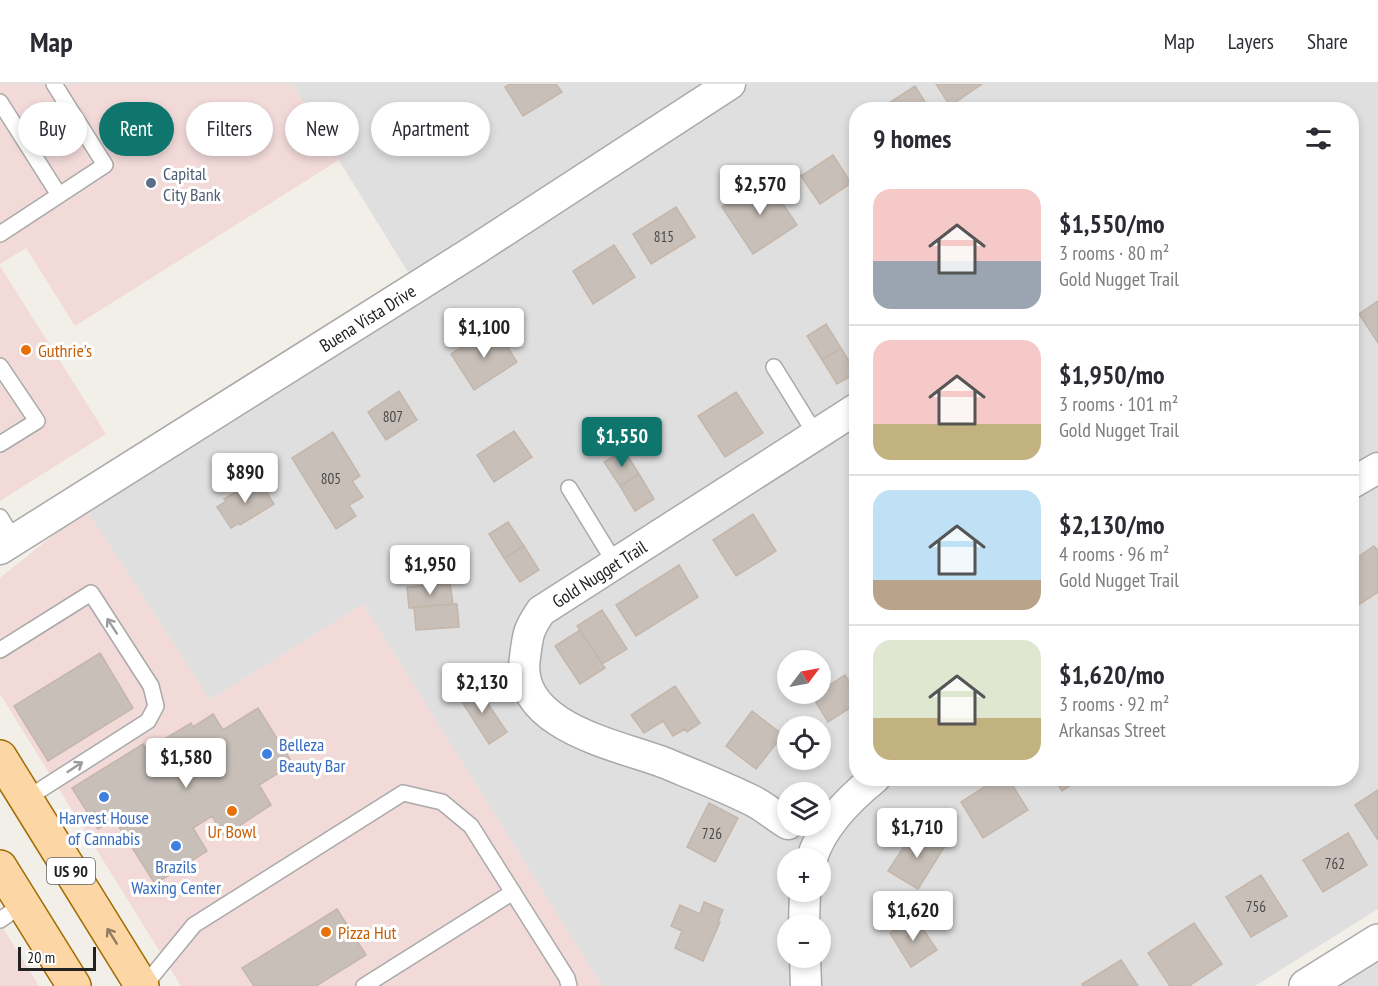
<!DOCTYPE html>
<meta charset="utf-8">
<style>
:root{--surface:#fff;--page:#f7f7f7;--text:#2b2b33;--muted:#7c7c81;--line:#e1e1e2;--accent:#0f766e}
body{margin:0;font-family:"PT Sans Narrow",sans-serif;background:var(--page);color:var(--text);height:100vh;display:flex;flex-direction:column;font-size:22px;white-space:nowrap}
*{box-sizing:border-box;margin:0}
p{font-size:20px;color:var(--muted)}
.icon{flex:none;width:33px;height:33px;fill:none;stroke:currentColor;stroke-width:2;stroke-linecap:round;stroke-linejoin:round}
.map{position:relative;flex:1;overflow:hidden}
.sheet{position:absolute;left:849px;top:18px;width:510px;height:684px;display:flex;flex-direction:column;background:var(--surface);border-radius:24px;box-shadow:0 3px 9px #0003}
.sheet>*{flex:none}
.top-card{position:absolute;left:18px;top:18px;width:570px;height:54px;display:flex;gap:12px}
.needle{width:39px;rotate:58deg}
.controls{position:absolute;left:777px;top:566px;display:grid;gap:12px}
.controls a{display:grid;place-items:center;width:54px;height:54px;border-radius:50%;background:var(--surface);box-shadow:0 3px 9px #0003;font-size:30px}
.scale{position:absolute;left:18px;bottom:15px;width:78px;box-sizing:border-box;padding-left:6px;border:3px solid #222;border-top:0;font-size:16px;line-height:21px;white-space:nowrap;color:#222;-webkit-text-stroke:4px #fff;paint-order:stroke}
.price{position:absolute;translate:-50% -51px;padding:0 14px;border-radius:6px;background:#fff;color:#222;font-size:20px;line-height:39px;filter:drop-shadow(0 2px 3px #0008)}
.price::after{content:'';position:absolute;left:50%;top:36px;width:18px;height:14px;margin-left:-9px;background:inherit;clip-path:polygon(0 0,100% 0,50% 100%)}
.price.active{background:var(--accent);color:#fff}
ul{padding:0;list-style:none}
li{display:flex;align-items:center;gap:18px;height:150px;padding:0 24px}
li+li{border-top:2px solid var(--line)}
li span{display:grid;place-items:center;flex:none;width:168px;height:120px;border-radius:18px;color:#555}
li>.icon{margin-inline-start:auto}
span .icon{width:72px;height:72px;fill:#fffc;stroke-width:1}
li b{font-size:26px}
h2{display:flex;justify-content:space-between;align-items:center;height:72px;padding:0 24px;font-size:26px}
.pill{padding:0 21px;border-radius:27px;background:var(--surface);box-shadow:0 3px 9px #0003;font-size:21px;line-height:54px}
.pill.active{background:var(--accent);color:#fff}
header{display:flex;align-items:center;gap:36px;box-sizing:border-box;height:84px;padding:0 30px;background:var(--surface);border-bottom:2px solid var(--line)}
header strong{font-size:28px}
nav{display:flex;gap:33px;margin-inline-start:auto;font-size:21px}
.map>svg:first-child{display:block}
.residential{fill:#e0dfdf;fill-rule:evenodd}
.commercial{fill:#f2dad9}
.building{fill:#c7bfb8;stroke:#c4b6ab;stroke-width:1.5}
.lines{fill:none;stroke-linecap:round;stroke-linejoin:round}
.service-casing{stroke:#a9a9a9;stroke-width:18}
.minor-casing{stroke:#a9a9a9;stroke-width:33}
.tertiary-casing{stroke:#a9a9a9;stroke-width:36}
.primary-casing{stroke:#a06b00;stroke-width:36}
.service{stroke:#fff;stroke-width:15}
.minor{stroke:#fff;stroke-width:30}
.tertiary{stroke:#fff;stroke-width:33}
.primary{stroke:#fcd6a4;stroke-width:33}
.oneway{stroke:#9c9c9c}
.oneway2{stroke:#8f7c63}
.service-dot{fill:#5c6f8a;stroke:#fff;stroke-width:2}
.food-dot{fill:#e8710a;stroke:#fff;stroke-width:2}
.shop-dot{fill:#3f7fe0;stroke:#fff;stroke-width:2}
.labels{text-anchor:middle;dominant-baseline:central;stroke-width:6;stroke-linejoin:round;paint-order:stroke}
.number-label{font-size:15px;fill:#4b4948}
.shield{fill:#fff;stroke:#646464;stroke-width:1.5}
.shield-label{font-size:16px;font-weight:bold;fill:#222}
.service-label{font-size:18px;fill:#4e5e75;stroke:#fff;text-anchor:start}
.street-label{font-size:18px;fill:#222;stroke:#fff}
.food-label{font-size:18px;fill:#c56008;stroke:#fff;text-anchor:start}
.shop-label{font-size:18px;fill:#366cbe;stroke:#fff}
</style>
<header>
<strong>Map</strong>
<nav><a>Map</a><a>Layers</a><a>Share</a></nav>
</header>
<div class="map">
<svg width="1378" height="902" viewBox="0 0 1378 902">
<rect width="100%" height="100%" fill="#f2efe9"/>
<!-- residential -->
<path class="residential" d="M292,0h1086v825l-123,77h-653l-239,-382 -153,96 -124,-191 336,-214zM856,26h496v668h-496zM788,576h32v33h-32zM788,642h32v33h-32zM788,708h32v33h-32zM788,774h32v33h-32zM788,840h32v33h-32z
M1378,875v27h-43z"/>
<!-- commercial -->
<path class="commercial" d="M0,0h292l47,76 -264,166 -49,-78 -26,16z
M0,182l106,168 -106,67z
M86,425l124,191 153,-96 239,382h-421l-181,-292v-116z
M0,839l39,63h-39z"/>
<!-- building -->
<path class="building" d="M510,0h46l6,8 -39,24 -18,-29z
M936,0h46l-32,22z
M915,2l15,24h-52z
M833,71l18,28 -31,21 -19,-28z
M766,94l31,47 -44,29 -31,-47z
M676,123l19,30 -44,27 -18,-30z
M614,161l21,32 -42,27 -20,-33z
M1378,217v42l-19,-29z
M826,240l15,24 -19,12 -15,-24z
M498,247l19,31 -43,28 -23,-36 29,-19 4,5z
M841,264l15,25 -19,11 -15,-24z
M399,307l18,29 -31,20 -18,-28z
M736,308l27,41 -38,24 -27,-41z
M514,347l18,26 -38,25 -17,-27z
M333,348l27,44 -8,5 11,16 -14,8 7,11 -20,13 -44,-71z
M624,366l15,24 -19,12 -16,-24z
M639,390l15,25 -19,12 -15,-25z
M258,394l16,26 -34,21 -1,-2 -8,5 -14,-21 9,-6 -2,-2z
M753,430l23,37 -40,25 -23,-36z
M508,438l16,24 -20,12 -15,-24z
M524,462l15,24 -19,12 -16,-24z
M1374,462l4,5v41l-26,17v-48z
M679,481l19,32 -62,39 -20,-31z
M450,499l3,21 -44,4 -2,-21z
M453,520h4l2,23 -43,3 -2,-23z
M602,526l25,39 -25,15 -25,-38z
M580,546l25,38 -25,16 -25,-38z
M100,569l33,55 -85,53 -34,-55z
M845,591l11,18v11l-28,18 -16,-26 8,-3v-2z
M474,599l33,49 -18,12 -32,-50z
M675,602l25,37 -13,9 -2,-3 -12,7 -10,-15 -19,12 -13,-18z
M258,624l35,56 -34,21 12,20 -47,31 -12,-20 -19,12 14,23 -52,33 -41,-65 -16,10 -26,-41 71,-44 13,21 14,-9 -9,-15 30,-18 2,4 20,-13 10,16z
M752,627l31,24 -27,34 -30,-23z
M998,694h10l20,32 -45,28 -22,-36z
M1054,694h28l-20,13z
M1378,706v50l-23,-35z
M709,719l29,15 -23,44 -28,-15z
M916,744l29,18 -27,43 -30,-18z
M1348,749l19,32 -44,27 -20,-32z
M1261,791l26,41 -36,21 -25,-40z
M704,818l19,8 -5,12h2l-17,39 -28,-13 7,-17 -11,-5 9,-21 20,9z
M337,825l29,46 -50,31h-62l-12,-18z
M915,833l22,33 -26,17 -21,-34z
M1194,839l28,41 -33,22h-19l-22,-33z
M1121,876l17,26h-55l-1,-2z"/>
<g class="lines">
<!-- service casing -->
<g class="service-casing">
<path id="service" d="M0,18l59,93
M0,150l105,-69 -51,-81
M0,282l37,55 -37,23
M774,283l42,68
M569,404l46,75
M0,433l14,23
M0,566l91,-57 60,93 5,20 -8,15 -122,78
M0,836l23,-16
M144,902l50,-61 209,-132 39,9 29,24 96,152 2,8
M364,902l149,-94"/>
</g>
<!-- minor casing -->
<g class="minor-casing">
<g id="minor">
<path d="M1352,399l26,-15"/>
<path id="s1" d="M0,465l475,-299 255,-166"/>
<path id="s2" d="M788,740c-12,-7 -23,-17 -35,-23 -28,-14 -59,-26 -88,-38 -47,-18 -151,-36 -140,-106 3,-23 3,-27 16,-46l315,-202"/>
<path d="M812,774c10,-32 37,-59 63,-80"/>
<path d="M804,840l1,-33"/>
<path d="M805,873l1,29"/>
</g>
</g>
<!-- tertiary casing -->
<g class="tertiary-casing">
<path id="tertiary" d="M1306,902l72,-45"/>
</g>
<!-- primary casing -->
<g class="primary-casing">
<path id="primary" d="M0,673l142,229
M0,783l74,119"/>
</g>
<!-- service -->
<use href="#service" class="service"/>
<!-- minor -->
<use href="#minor" class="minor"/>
<!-- tertiary -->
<use href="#tertiary" class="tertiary"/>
<!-- primary -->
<use href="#primary" class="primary"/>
</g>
<!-- one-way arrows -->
<defs><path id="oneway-shaft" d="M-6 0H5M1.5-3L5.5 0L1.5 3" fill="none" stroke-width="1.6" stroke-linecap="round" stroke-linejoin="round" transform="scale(1.5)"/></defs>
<g class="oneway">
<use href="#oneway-shaft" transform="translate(112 542) rotate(-123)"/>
<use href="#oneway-shaft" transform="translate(75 683) rotate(-33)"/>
</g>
<use class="oneway2" href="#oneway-shaft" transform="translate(112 852) rotate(-122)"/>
<!-- markers -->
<circle class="service-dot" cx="151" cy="99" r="6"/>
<g class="food-dot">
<circle cx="26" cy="266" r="6"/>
<circle cx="232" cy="727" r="6"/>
<circle cx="326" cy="848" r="6"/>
</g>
<g class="shop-dot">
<circle cx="267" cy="670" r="6"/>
<circle cx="104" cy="713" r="6"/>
<circle cx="176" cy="762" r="6"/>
</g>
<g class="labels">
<!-- number labels -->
<g class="number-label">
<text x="664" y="152">815</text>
<text x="393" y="332">807</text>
<text x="331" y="394">805</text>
<text x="712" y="749">726</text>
<text x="1335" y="779">762</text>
<text x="1256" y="822">756</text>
</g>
<!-- shield labels -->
<rect class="shield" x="47" y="774" width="48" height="26" rx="4.5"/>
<g class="shield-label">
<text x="71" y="787">US 90</text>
</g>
<!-- service labels -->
<g class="service-label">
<text x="163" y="89">Capital<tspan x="163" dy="21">City Bank</tspan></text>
</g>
<!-- street labels -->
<g class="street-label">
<text stroke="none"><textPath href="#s1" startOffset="434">Buena Vista Drive</textPath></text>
<text stroke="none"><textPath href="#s2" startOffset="448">Gold Nugget Trail</textPath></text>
</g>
<!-- food labels -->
<g class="food-label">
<text x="38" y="266">Guthrie's</text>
<text x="232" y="747" text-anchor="middle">Ur Bowl</text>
<text x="338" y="848">Pizza Hut</text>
</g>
<!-- shop labels -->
<g class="shop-label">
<text x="279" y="660" text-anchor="start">Belleza<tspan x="279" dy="21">Beauty Bar</tspan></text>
<text x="104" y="733">Harvest House<tspan x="104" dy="21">of Cannabis</tspan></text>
<text x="176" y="782">Brazils<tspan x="176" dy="21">Waxing Center</tspan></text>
</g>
</g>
</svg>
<div class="controls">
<a><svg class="needle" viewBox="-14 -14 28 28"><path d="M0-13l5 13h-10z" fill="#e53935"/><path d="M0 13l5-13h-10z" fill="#7c7c81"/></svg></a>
<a><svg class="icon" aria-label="locate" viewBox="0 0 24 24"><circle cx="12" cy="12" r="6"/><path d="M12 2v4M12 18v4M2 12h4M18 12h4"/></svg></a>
<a><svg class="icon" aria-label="layers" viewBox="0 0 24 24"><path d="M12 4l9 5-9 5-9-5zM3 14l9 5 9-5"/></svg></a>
<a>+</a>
<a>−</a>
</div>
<div class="scale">20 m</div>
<b class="price" style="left:760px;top:132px">$2,570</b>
<b class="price" style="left:484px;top:275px">$1,100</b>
<b class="price active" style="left:622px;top:384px">$1,550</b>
<b class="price" style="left:245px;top:420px">$890</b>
<b class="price" style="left:430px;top:512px">$1,950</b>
<b class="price" style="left:482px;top:630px">$2,130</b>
<b class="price" style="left:186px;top:705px">$1,580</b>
<b class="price" style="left:917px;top:775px">$1,710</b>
<b class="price" style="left:913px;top:858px">$1,620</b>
<div class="top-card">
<a class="pill">Buy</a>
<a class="pill active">Rent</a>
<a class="pill">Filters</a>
<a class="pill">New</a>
<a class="pill">Apartment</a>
</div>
<section class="sheet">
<h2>9 homes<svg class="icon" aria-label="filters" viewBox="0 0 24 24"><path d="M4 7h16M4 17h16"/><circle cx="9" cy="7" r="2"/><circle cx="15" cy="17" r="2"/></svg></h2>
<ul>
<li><span style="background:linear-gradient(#f6c9c9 60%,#9aa5b1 0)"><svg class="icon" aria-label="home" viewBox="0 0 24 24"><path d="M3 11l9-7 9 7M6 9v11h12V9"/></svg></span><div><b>$1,550/mo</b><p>3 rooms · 80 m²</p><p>Gold Nugget Trail</p></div></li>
<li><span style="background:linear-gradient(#f6c9c9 70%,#c2b280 0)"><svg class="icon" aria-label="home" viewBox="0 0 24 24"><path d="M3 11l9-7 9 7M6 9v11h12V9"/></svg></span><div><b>$1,950/mo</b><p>3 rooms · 101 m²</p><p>Gold Nugget Trail</p></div></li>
<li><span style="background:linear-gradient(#bfe0f5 75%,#b9a48a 0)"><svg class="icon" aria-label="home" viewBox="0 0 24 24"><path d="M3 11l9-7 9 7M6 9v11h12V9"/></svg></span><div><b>$2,130/mo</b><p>4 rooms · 96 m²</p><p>Gold Nugget Trail</p></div></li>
<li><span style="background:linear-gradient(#dfe7d0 65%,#c2b280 0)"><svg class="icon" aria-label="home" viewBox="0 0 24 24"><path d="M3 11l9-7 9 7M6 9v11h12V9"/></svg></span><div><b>$1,620/mo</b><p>3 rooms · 92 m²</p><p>Arkansas Street</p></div></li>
</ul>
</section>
</div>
